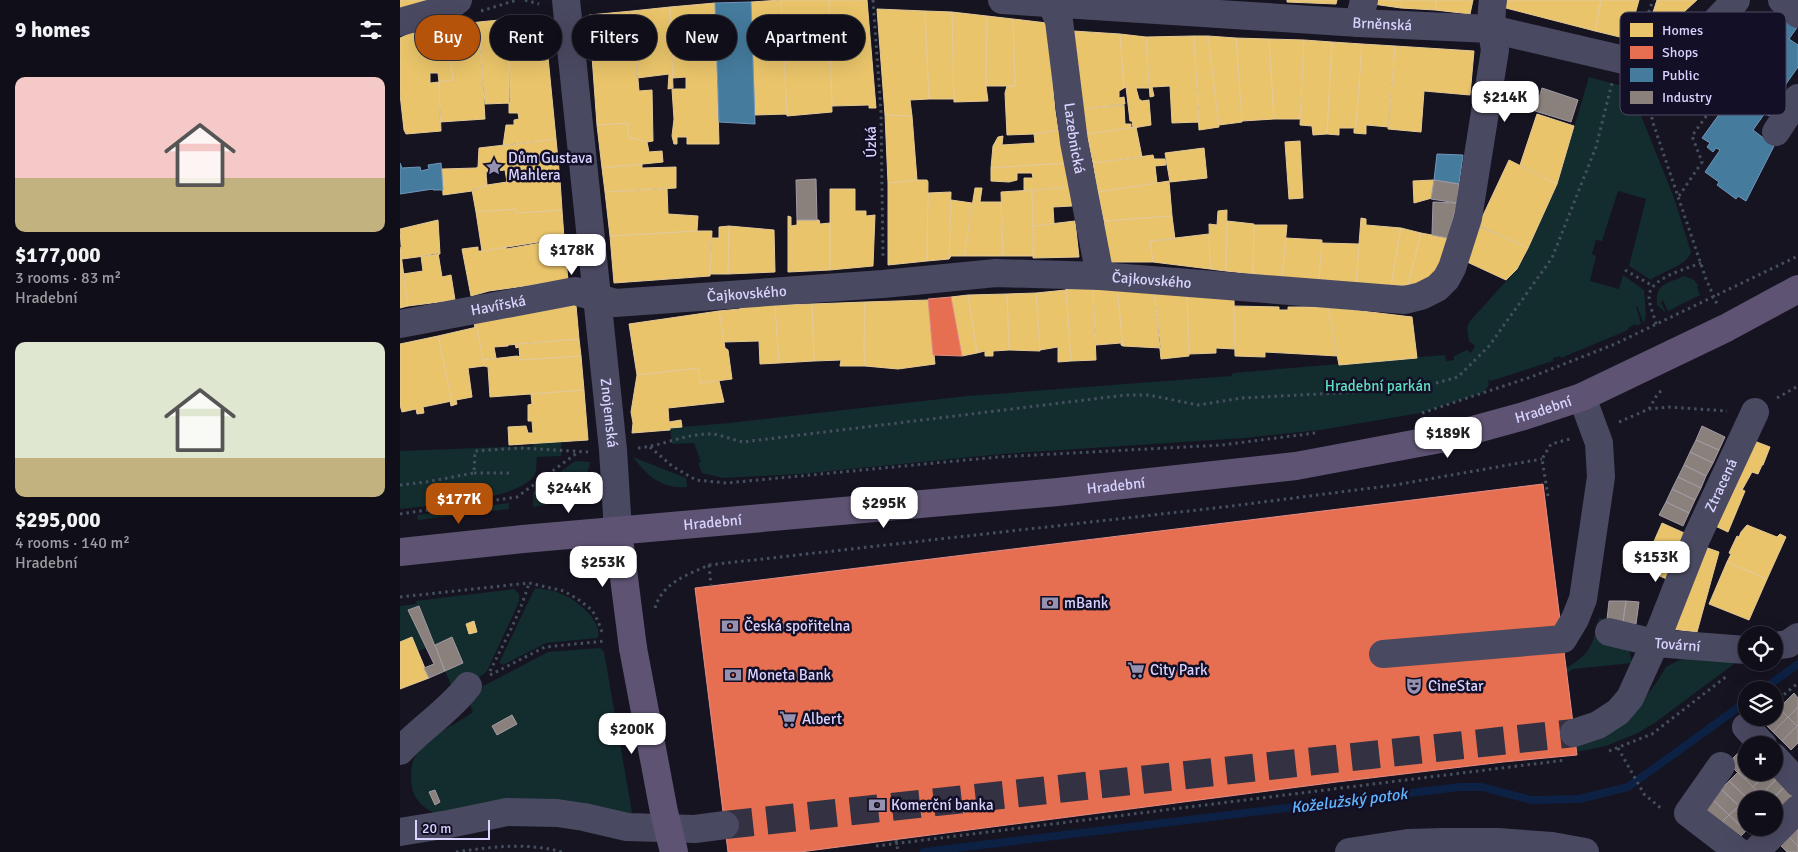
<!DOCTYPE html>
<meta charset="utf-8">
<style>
:root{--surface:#100f19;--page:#191822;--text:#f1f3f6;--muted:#9c9ca2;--line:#302f38;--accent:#b45309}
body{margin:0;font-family:Signika,sans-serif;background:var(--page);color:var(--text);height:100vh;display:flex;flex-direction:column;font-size:19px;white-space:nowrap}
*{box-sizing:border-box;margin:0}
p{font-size:16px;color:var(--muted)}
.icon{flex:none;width:28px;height:28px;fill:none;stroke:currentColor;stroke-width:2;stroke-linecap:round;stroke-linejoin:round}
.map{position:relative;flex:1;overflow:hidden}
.side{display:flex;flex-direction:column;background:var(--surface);width:400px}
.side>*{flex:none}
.hud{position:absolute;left:15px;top:15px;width:475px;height:45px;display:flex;gap:10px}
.tools{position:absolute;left:1338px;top:626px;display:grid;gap:10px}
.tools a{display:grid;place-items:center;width:45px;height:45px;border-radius:50%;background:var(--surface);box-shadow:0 5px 20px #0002,0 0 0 1px var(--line);font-size:25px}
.scale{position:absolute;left:15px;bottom:12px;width:75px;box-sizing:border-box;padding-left:5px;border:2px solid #d9d4ff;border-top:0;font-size:14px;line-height:18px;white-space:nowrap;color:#d9d4ff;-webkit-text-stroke:4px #130f26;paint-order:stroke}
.price{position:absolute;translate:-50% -42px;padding:0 11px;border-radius:10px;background:#fff;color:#222;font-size:16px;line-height:32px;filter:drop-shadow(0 1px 2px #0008)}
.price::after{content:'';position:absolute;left:50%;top:30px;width:15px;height:11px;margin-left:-8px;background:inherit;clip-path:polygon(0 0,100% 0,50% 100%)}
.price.active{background:var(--accent);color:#fff}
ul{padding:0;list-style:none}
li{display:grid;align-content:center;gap:10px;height:265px;padding:0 15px}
li span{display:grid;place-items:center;height:155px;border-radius:10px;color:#555}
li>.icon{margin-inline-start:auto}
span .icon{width:90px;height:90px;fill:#fffc;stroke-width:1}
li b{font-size:21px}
h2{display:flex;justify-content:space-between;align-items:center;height:60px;padding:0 15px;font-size:21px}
.chip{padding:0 18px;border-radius:22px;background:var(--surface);box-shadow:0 5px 20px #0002,0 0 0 1px var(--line);font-size:18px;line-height:45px}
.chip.active{background:var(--accent);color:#fff}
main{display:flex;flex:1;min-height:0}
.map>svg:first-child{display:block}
.green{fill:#132c2d}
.homes{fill:#e9c46a;stroke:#e4c997;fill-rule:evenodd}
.shops{fill:#e76f51;stroke:#e38d85}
.public{fill:#457b9d;stroke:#7196ba}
.industry{fill:#8a817c;stroke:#a29aa3}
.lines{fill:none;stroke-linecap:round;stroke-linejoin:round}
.stream{stroke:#0d2144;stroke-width:8}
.minor-tunnel{stroke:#333142;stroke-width:28;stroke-dasharray:28 14;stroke-linecap:butt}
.path{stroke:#44505f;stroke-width:3;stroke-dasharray:2.5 4;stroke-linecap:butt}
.minor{stroke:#4a4962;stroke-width:28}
.major{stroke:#5e5373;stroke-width:28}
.path-bridge{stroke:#44505f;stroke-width:3;stroke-dasharray:2.5 4;stroke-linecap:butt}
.major-bridge{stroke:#5e5373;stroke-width:28}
.labels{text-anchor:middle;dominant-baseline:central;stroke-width:5;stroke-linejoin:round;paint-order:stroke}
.street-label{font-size:15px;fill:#d9d4ff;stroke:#130f26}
.poi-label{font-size:15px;fill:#d9d4ff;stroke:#130f26;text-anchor:start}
.park-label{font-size:15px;fill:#5fe0c0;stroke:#130f26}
.water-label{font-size:16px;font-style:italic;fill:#62b6ff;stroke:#130f26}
.key{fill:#130f26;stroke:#4e4a67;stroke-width:1}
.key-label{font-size:14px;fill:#d9d4ff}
</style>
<main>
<section class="side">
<h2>9 homes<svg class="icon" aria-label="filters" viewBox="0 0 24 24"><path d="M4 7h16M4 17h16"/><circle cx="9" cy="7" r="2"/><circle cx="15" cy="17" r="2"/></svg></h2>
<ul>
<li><span style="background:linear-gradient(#f6c9c9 65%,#c2b280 0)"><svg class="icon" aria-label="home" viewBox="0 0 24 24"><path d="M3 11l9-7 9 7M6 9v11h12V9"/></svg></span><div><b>$177,000</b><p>3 rooms · 83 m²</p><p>Hradební</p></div></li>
<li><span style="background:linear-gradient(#dfe7d0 75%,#c2b280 0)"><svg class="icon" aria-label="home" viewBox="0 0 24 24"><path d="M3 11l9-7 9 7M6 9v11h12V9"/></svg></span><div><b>$295,000</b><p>4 rooms · 140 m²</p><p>Hradební</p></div></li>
</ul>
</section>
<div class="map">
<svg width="1398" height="852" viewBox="0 0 1398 852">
<rect width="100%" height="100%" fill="#161421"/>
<!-- green -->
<path class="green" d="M1189,77l41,11 43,107 18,57c-4,14 -27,18 -40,28l-22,-14 17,-67 -28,-8 -16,50 -6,-1 -4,14 4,2 -6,25 29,8 4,-14 21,15 2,25 -2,9 -7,-18h-1l5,18 -5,2 -1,-2 -7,4v2l-67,28 -1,-2 -7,2v3l-62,20 -3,-1 1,5 -5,7 -64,21 -100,17 -76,8 -242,16 -202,20 -77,4 -21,-5 -4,-10 3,-1 -7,-19 -22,1 -2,-16 59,-5 238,-27 264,-20 2,-3 212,-18 1,6 8,-1v-4l13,-6 4,3 4,-7 -6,-5 -2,-13 3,-7 47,-52 7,-11 33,-74z
M1284,276l10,4 4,5 -1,2 3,8 -32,16 -5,-11 -2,2 5,11 -9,-8c-2,-22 10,-21 27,-29z
M161,441v15l-24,1c-1,6 0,15 -3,19 -19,25 -103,29 -134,33v-58l133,-5v-2z
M233,457l53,21 1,9c-25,2 -40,-11 -54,-30z
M175,461l15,1c-2,16 -14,33 -29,39 -9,4 -19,4 -28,6v-15z
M109,503v6l-91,11 -1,-5z
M135,588c11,1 22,3 31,8 14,7 36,25 32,42l-52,5 -43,22 -4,-2z
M114,589l5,5v8l-32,69 -7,6 -27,13 -8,-19 18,-8 -11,-26 -17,8 -16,-39 -11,4 18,38 -8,3 -6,-14 -12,5v-36l17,-2 -1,-3z
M1199,618l8,2 22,30 3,13 -59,6 -6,4 -1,-5c25,-14 27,-24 33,-50z
M200,648l4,4 29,166 -195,-4c-13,-4 -24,-14 -26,-27 -8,-46 31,-53 61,-75l-7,-17 82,-43z
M1293,657l45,4 -82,61 -18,11 -32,13 -29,6 -1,-8 52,-24 28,-37 10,-16 13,-7z"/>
<!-- homes -->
<path class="homes" d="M0,0h28l-28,10z
M381,0h48l3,112 -45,4z
M381,0l6,114 -32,1 -4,-113z
M429,0h38l9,108h-7v-3l-37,1z
M887,0h50l-1,4 -49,-2z
M967,0h35l-1,8 -35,-5z
M1002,0h34l-1,10 -34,-2z
M1036,0h37l-3,14 -35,-4z
M1103,0h98l-6,31 -93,-24z
M1201,0h38l-11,39 -33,-8z
M1257,0h40l-37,34 -16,6z
M315,3l4,141h-32v-7h-10v7h-3l-2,-8 2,-17 -2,-30h14v-12l-13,1 -3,-71z
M270,7l3,81 -5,1 1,-15 -32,4 -5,-67z
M477,9l48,2 4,88 -19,1 2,16 -27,-1z
M232,11l7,80 13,-1 1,51 -6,1 -19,-5v-14l-31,2 -8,-110z
M525,11l27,1 2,87h-25z
M552,12l35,4 -1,70 2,15 -34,1z
M144,16l12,123 -53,7 3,-21h8v-5l5,-1 -1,-6h-9v-94z
M587,16l26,3 2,67h-29z
M109,19l1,84 -25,1 -6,-82z
M613,19l34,4 8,87 3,20 -24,4 -27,1 -2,-42 2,-7h8z
M79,22l6,97 -45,3 -1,-40 14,-2 -7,-54z
M46,26l7,54 -14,2 2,49 -35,3 -2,-4 -4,-36v-56l9,-4zM30,73h8l1,9 -9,1z
M673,31l47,3 4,54 -5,3v7l5,-1 1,7 -43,5z
M720,34l26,3 3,51h-13l3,11 3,2 7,-1 2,25 -18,3 -1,-7h-2l-4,-34 -2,1z
M794,36l5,86 -27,1 -2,-37 -18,1 2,9 -4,1 -4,-60z
M794,36h14l11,91 -20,3z
M808,36l28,2 6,84 -23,3z
M836,38l33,1 5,80 -32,2z
M869,39l35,1 -4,79h-26z
M904,40l28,2 -5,92 -14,1 -1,-9 -12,-1z
M932,42l30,2 -6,84h-17v7l-12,-1z
M962,44l33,2 -6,81 -23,-2v9l-12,-1v-4l2,-1z
M995,46l79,5 -4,44 -46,-4 -3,41 -33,-3z
M724,105l1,19h6v4l-44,6 -5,-25z
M1137,114l37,12 -17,58 -37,-19z
M485,115l27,1 5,64 -29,3z
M228,123v14l19,5 2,10 13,-1 1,11 -61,6 -5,-43z
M736,127l6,30 -49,6 -6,-29z
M660,130l6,33 -75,5 2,-22 5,-9 5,-1 -1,9 33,-2 -1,-9z
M156,139l4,41 -53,2 -2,-12 -19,2 1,13 -15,6 -29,4 -1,-26 34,-1 2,-1 1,-19z
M900,141l3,57 -14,1 -4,-57z
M804,148l3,30 -37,4 -5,-29z
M753,155l1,4h11l1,6 -11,1 2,17 -59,9 -5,-29z
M1109,160l48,24 -29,64 -50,-22z
M666,163l4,24 -46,4v-13h9l-1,-5h-15v7l-8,2 -18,-1v-13z
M242,164v4l34,-1v21l-71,4 -3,-24z
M160,180l2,30 -46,3v-4l-40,3 -4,-22 15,-5 20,-3z
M517,180h10l1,2 -1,79 -39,4v-82z
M1034,180l-2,18 -18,5 -1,-22z
M769,181l3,35 -68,5 -6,-29z
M670,187l2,19 -19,1 1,17 -21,2 -1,-36z
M267,188l1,26 30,2 -1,15 -87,5 -5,-44z
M575,188h7l-2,14h21l2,54h-39z
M430,189h25v22h11v5l9,-1 -2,51 -43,4z
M632,190l1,66h-30l-2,-64z
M551,192l-2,67 -22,2 1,-68z
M551,200l21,3 -8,53h-13l-2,3z
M116,209v4l46,-3 2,28 -82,13 -6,-39z
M827,210l-1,61 -16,-2 -1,-45 8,1 1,-14z
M388,216l3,1v9l6,-1v-5h22l1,4 10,-1v47l-42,2z
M772,216l3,23 -25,2 3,21h-44l-5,-41z
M961,218l5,1v6l35,3 -10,58 -35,-2z
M38,220l2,34 -38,5 -2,-30z
M675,221l4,36 -46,1v-32z
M827,221l27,3 -1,50 -27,-3z
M854,225h33l-5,52 -29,-3z
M329,226l-1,48h-18l1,-36h8v-11z
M329,226l45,4 1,42 -47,2z
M1080,226l48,22 -11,21 -11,11 -41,-19z
M1001,228l20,5 -13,52 -17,1z
M297,231h15l-2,45 -96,7 -4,-47z
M1021,233l27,5 -9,35 -21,11 -10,1z
M809,234l1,35 -57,-7 -3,-21z
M886,238l36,2 -3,40 -37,-3z
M164,239l4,41 -79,11 -18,5 -9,-47 16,-2v4h4l24,-4v2z
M922,243l37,1 -3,40 -37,-5z
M0,247l8,59 -8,2z
M38,253l4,24 9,-2 4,25 -47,6 -5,-32 20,-3 -2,-15z
M717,287l6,59 -2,-1v-2l-25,2 -3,-57z
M717,287l37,3 7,58 -38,-2z
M693,288l3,72 -25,1 -5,-72z
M666,290l5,71 -13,1v-15l-18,3 -4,-57z
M754,290l33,3 2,63 -28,3z
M636,293l4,58 -31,-1 -2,-56z
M787,293l47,6 1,50 -19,-1v5l-27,1z
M607,294l2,56 -16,1v5h-8v-5l-8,2 -9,-58z
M568,295l9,58 -15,3 -11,-59z
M528,300l7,64 -37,5 -33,-3 -1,-17 1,-47z
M465,302l-1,47 1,17h-25l1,-6 -27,1 -2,-57z
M412,304l2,57 -35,2 -4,-58z
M176,305l3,34 -71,6v1l-14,1 2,11 -13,2 -6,-33 -2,1 -1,-5z
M375,305l4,58 -19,1 -1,-23 -35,1 -5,-31 21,-2v-2z
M834,306l45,1v3h9v-3h40l10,49 -73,-4v5l-30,-1z
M928,307l84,10 5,41 -78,7z
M319,311l6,37 3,2 4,29 -32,4 -1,-15 -62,7 -8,-51z
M77,327l7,39 -16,2 4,29 -16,3 1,4 -6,2 -1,-5h2l-14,-65z
M38,336l14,65 -29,6 1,6 -7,1 -1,-5 -14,3 -2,-7v-61z
M179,339l2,17 -61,4 -1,-13 -3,1 -1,-4z
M117,356l3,1v3l61,-4 3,34 -94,7 -2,-30 -4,-1 -1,-6z
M299,368l1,15 19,-2 5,21 -56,6 1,14 12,-2 1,7 -12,1v2l-38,3 1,-10 -2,-11 6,-37z
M184,390l4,50 -79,5 -1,-18 18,-1 2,7h5l-1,-12h-4v-16l4,-1 -1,-10z
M1349,439l21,8 -7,18h-1l-4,9 -6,-2 -10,18 -14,-7z
M1328,483l17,8 -17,41 -19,-9z
M1262,523l29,13 -20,45 -29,-13 4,-8 -5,-2 3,-6 4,3z
M1347,525l30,12 3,-3 6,3 -19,42 -40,-17 4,-8 -2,-1 8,-17 2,1 2,-5z
M1302,546l17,6 -22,80 -25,-3z
M1327,562l40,17 -18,41 -40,-16z
M74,621l3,11 -8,2 -3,-10z
M12,637l17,41 -29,11v-47z"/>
<!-- shops -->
<path class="shops" d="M551,297l11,59 -29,-1 -5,-56z
M1143,484l34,271 -74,7 -166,20 -537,70h-72l-33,-264z"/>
<!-- public -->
<path class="public" d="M351,2l4,122 -36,-2 -4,-119z
M1389,16l9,10 -9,13 9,6v22l-22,31 4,3 -11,15 -4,-3 -12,17 21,16 -28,55 -8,-5 -2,3 -19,-14 2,-3 -14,-10 15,-22 -4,-2 -3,4 -6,-5 3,-4 -8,-5 21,-29 -5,-5 5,-7 5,4 17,-23 -6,-4 8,-9 4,3z
M1037,154l26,1 -4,29 -25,-4z
M0,163l2,5 18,-1 1,4 8,-2 -1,-4 13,-2 2,27h-10v-1l-33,5z"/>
<!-- industry -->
<path class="industry" d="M1142,88l36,12 -7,22 -36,-11z
M416,179l1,41h-20l-1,-40z
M1034,180l25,4 -2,19 -26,-4z
M1033,202l24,1 -9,35 -16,-3z
M1302,426l23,11 -6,13 -23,-10z
M1296,440l23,10 -6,13 -23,-11z
M1290,452l23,11 -7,13 -22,-11z
M1284,465l22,11 -5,12 -23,-11z
M1278,477l23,11 -6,12 -23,-11z
M1272,489l23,11 -6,13 -23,-11z
M1266,502l23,11 -6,13 -24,-11z
M1209,601h17l-3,21 -16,-2z
M1226,601l13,1 -3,22 -13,-2z
M19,606l26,65 -16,7 -5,-10 10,-4 -26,-54z
M52,637l11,26 -18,8 -10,-26z
M1394,693l4,5v9l-10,10 -9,-9z
M1398,707v18l-1,1 -9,-9z
M1379,708l9,9 -15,15 -10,-10 6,-4h5v-6z
M112,715l5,9 -20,11 -5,-9z
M1388,717l9,9 -15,15 -9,-9z
M1397,726l1,2v15l-7,7 -9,-9z
M1344,747l2,2v13l-9,10 -9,-9z
M1346,762v10h6l-7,7 -8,-7z
M1338,772l18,18 -9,8 -18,-17z
M1352,772h15l-14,15 -8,-8z
M1367,772h4l6,7 -16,16 -8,-8z
M1376,779l9,7 -13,14h-5l-6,-5z
M1329,781l18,17 -8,8 -18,-17z
M1385,786l9,8 -16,17 -4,-5v-6h-2z
M1321,789l18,17 -10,9 -17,-16z
M35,790l5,12 -5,3 -6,-13z
M1356,790l5,5 6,5h-18l-2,-2z
M1312,799l17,16 -9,9 -17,-16z
M1339,806l7,7v15h3l-3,3 -17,-16z
M1329,815l17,16 -9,9 -17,-16z
M1396,828l2,2v16l-10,-10z
M1388,836l10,10v6h-11l-7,-7z"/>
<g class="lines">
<!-- stream -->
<path class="stream" d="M1362,690l36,-26
M524,852l536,-65h22l49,13 48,-1 49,-12 118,-85"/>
<!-- minor-tunnel -->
<path class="minor-tunnel" d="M325,825l849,-92"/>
<!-- path -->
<path class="path" d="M125,0l14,4
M473,0l8,112 2,147
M81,11l36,-11
M1240,37l13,-37
M1253,91l-1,29 54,159 11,25
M1279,196l23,-34 -10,-26 80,-112
M1225,270l28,16
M1256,324c-2,-9 -7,-19 -7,-28 1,-18 37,-27 52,-33
M1377,398l21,-12
M1249,409l9,-16 5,-3
M1022,413l109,-36 84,-33 183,-88
M1219,422l30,-13 19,-2 59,4
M250,447l22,19 24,14 31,3 271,-26 224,-12 93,-12
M238,448c24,-2 49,-15 74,-14 10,1 21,6 31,8l383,-47h23l49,10 44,-7 172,-9 44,-12 31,-31 63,-88 44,-111 16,-64
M74,473h39
M0,485l26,-3 48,-9 1,-22 45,-3 68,4
M1148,496l-6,-37 9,-15 19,-5
M0,514l117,-17 60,-44
M309,565l2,21
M0,597l129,-14 35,8 15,9 13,10 6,11 5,14
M255,608c7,-25 32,-33 54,-43l515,-58 171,-22 147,-26
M90,671c14,-28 30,-57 39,-88
M90,675l55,-28 60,-6
M1374,703l24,-20
M1218,748l26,46 19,16
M1209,751l43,-17 75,-58
M476,846l690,-86
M56,852c36,-5 70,-10 106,0"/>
<!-- minor -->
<g class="minor">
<path id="s1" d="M166,0l47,450 5,81"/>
<path id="s2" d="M602,0l357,23 132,6 146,34c6,1 13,3 19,2 25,-2 62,-47 80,-65"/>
<path id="s3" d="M650,0l9,21 15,121 26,134"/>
<path d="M1382,0l16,14"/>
<path d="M0,22l43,-12 15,-10"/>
<path d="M959,23l5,-23"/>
<path d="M1376,132l22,-34"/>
<path id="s4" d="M0,324l175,-33 40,12 268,-19 113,-11 104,3 305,24 16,-4 16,-8 9,-9 6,-11 16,-50 27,-168c-3,-17 -5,-33 -2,-50"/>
<path id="s5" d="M1209,632l46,11 91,7"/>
<path d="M1374,646l14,-2 10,-7"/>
<path d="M983,654l180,-15 12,-20 8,-20 18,-122 -2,-34 -17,-46"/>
<path d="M1346,727l17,18"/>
<path id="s6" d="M1174,733l24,-8 20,-13 12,-14 25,-55 41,-104 59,-127"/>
<path d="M0,751c22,-24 48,-39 68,-65"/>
<path d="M1374,757l24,26"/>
<path d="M1321,766l-33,47 51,39"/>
<path d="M0,832l49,-8 58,-12 50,1 27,4 43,10 68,2 30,-4"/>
<path d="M949,852l59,-9 36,-1h54l54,4 33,6"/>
<path d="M1355,852l43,-43"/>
</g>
<!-- major -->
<g class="major">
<path d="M218,531l15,117"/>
<path id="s7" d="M0,552l123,-13 535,-47 238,-26 144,-27 84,-23 58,-19 144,-69 72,-39"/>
</g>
<!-- path-bridge -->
<path class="path-bridge" d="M496,840l2,12"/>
<!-- major-bridge -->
<path class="major-bridge" d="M233,648l31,164 10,40"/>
</g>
<!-- icons -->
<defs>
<g id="sight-bare" transform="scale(1.35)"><path d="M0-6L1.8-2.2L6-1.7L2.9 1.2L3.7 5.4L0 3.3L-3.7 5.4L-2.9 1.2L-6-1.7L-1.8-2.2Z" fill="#9591b1" stroke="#130f26" stroke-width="2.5" paint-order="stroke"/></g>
<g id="bank-bare" transform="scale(1.35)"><path d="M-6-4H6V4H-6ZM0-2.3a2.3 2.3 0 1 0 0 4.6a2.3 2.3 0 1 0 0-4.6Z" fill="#9591b1" stroke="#130f26" stroke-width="2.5" paint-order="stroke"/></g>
<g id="supermarket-bare" transform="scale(1.35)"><path d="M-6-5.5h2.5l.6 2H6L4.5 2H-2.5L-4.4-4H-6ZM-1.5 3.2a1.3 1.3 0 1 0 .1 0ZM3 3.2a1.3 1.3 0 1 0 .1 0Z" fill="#9591b1" stroke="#130f26" stroke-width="2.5" paint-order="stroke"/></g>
<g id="theatre-bare" transform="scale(1.35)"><path d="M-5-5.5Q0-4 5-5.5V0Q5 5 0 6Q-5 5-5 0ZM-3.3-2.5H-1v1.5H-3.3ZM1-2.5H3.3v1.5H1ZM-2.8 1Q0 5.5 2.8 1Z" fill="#9591b1" stroke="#130f26" stroke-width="2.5" paint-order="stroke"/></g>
</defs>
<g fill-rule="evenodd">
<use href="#sight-bare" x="94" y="167"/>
<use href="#bank-bare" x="650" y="603"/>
<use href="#bank-bare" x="330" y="626"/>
<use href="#supermarket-bare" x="736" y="670"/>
<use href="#bank-bare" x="333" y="675"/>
<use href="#theatre-bare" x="1014" y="686"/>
<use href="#supermarket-bare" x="388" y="719"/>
<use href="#bank-bare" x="477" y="805"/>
</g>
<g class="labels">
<!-- street labels -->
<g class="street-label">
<text stroke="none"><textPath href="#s2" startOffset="381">Brněnská</textPath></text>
<text stroke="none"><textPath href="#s3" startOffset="141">Lazebnická</textPath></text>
<text transform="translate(471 142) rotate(-91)">Úzká</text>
<text stroke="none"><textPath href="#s4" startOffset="758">Čajkovského</textPath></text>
<text stroke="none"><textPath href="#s4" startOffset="352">Čajkovského</textPath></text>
<text stroke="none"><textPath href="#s4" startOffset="100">Havířská</textPath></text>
<text stroke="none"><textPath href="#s7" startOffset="1154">Hradební</textPath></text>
<text stroke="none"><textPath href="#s1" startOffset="415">Znojemská</textPath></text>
<text stroke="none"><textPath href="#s6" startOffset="299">Ztracená</textPath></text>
<text stroke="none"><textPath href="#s7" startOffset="719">Hradební</textPath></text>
<text stroke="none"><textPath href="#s7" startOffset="314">Hradební</textPath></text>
<text stroke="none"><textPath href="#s5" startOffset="70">Tovární</textPath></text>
</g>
<!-- poi labels -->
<g class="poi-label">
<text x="108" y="158">Dům Gustava<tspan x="108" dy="17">Mahlera</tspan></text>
<text x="664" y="603">mBank</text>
<text x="344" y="626">Česká spořitelna</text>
<text x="750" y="670">City Park</text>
<text x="347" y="675">Moneta Bank</text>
<text x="1028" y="686">CineStar</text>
<text x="402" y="719">Albert</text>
<text x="491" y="805">Komerční banka</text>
</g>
<!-- park labels -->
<g class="park-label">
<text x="978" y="386">Hradební parkán</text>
</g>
<!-- water labels -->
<g class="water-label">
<text transform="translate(949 801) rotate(-7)">Koželužský potok</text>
</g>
</g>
<!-- legend -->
<rect x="1220" y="12" width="166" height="103" rx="8" class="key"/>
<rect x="1230" y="23" width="23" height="14" fill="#e9c46a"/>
<rect x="1230" y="46" width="23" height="13" fill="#e76f51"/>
<rect x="1230" y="68" width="23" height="14" fill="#457b9d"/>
<rect x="1230" y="91" width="23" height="13" fill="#8a817c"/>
<g class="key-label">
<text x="1262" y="35">Homes</text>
<text x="1262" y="57">Shops</text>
<text x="1262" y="80">Public</text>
<text x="1262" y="102">Industry</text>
</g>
</svg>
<div class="tools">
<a><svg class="icon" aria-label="locate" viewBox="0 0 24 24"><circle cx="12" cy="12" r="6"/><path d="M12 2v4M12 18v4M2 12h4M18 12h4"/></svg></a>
<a><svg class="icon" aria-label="layers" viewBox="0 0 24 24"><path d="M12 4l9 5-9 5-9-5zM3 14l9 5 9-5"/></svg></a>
<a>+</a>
<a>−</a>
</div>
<div class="scale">20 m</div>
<b class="price" style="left:1105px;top:123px">$214K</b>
<b class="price" style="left:172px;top:276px">$178K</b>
<b class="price" style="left:1048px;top:459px">$189K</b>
<b class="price" style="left:169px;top:514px">$244K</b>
<b class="price active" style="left:59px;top:525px">$177K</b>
<b class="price" style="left:484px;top:529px">$295K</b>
<b class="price" style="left:1256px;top:583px">$153K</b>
<b class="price" style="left:203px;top:588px">$253K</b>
<b class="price" style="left:232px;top:755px">$200K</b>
<div class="hud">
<a class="chip active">Buy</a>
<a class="chip">Rent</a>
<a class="chip">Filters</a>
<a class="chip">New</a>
<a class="chip">Apartment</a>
</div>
</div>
</main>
